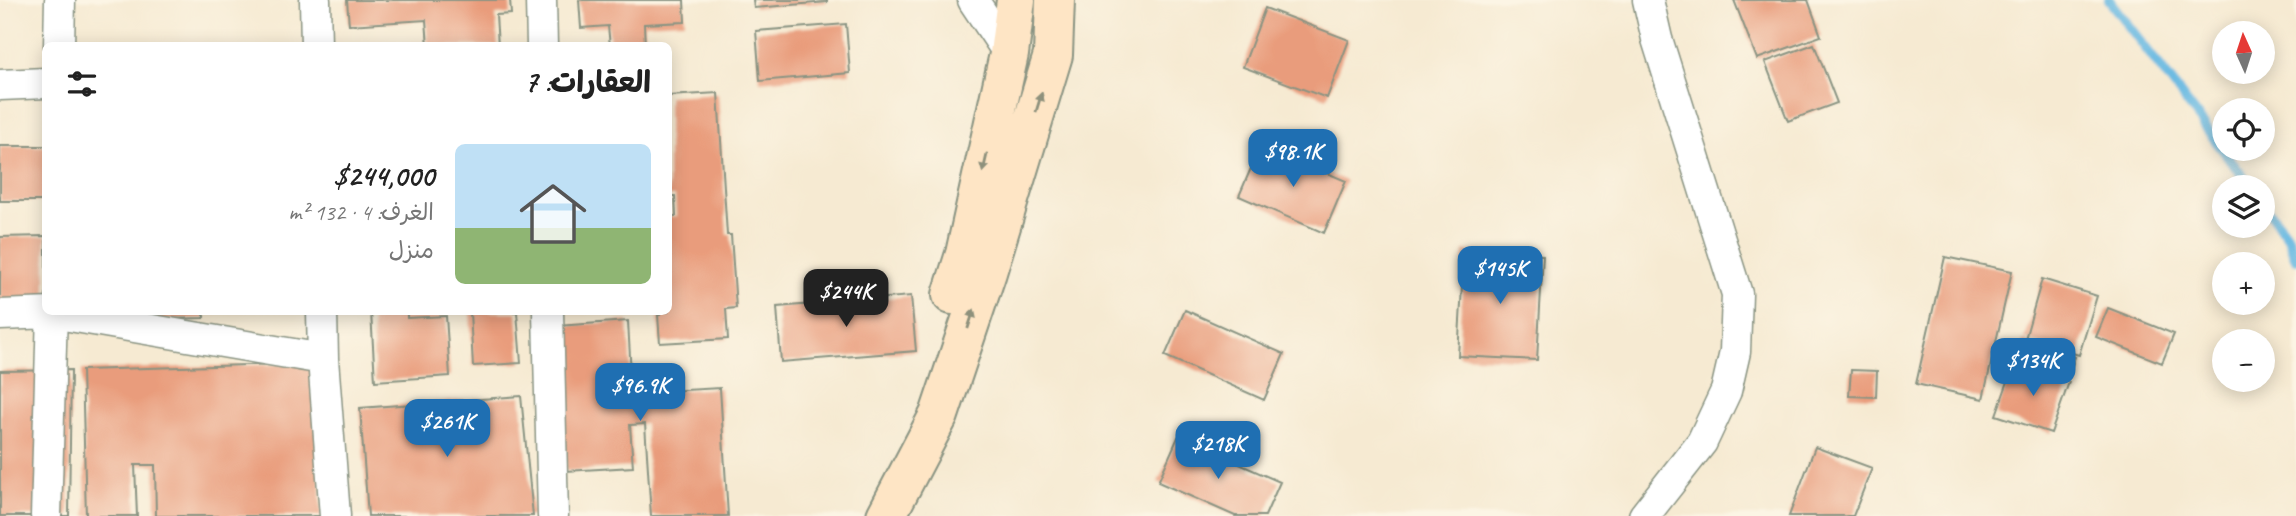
<!DOCTYPE html>
<html lang="ar">
<meta charset="utf-8">
<style>
:root{--surface:#fff;--page:#f6f6f6;--text:#222;--muted:#767676;--accent:#1f6fb2}
body{margin:0;font-family:Caveat,"Playpen Sans Arabic",sans-serif;background:var(--page);color:var(--text);direction:rtl;height:100vh;display:flex;flex-direction:column;font-size:26px;white-space:nowrap}
*{box-sizing:border-box;margin:0}
p{font-size:23px;color:var(--muted)}
.icon{flex:none;width:38px;height:38px;fill:none;stroke:currentColor;stroke-width:2;stroke-linecap:round;stroke-linejoin:round}
.map{position:relative;flex:1;overflow:hidden;direction:ltr}
.side{position:absolute;left:42px;top:42px;width:630px;height:273px;display:flex;flex-direction:column;background:var(--surface);border-radius:10px;box-shadow:0 4px 18px #0003;direction:rtl}
.side>*{flex:none}
.needle{width:46px;rotate:357deg}
.fabs{position:absolute;left:2212px;top:21px;display:grid;gap:14px}
.fabs a{display:grid;place-items:center;width:63px;height:63px;border-radius:50%;background:var(--surface);box-shadow:0 4px 18px #0003;font-size:35px}
.price{position:absolute;translate:-50% -60px;padding:0 16px;border-radius:14px;background:var(--accent);color:#fff;font-size:23px;line-height:46px;filter:drop-shadow(0 2px 4px #0008)}
.price::after{content:'';position:absolute;left:50%;top:42px;width:21px;height:16px;margin-left:-10px;background:inherit;clip-path:polygon(0 0,100% 0,50% 100%)}
.price.current{background:#222;color:#fff}
ul{padding:0;list-style:none}
li{display:flex;align-items:center;gap:21px;height:175px;padding:0 21px}
li span{display:grid;place-items:center;flex:none;width:196px;height:140px;border-radius:10px;color:#555}
li>.icon{margin-inline-start:auto}
span .icon{width:84px;height:84px;fill:#fffc;stroke-width:1}
li b{font-size:30px}
h2{display:flex;justify-content:space-between;align-items:center;height:84px;padding:0 21px;font-size:30px}
.map>svg:first-child{display:block}
.lines{fill:none;stroke-linecap:round;stroke-linejoin:round}
.stream{stroke:#67b9e2;stroke-width:10}
.building{fill:#e99c7c}
.minor-casing{stroke:#8a9483;stroke-width:33}
.secondary-casing{stroke:#8a9483;stroke-width:42}
.minor{stroke:#fff;stroke-width:30}
.secondary{stroke:#fee5c5;stroke-width:38}
.oneway{fill:#8e917c}
</style>
<div class="map">
<svg width="2296" height="516" viewBox="0 0 2296 516">
<rect width="100%" height="100%" fill="#fcf5e5"/>
<filter id="ink" filterUnits="userSpaceOnUse"><feTurbulence type="fractalNoise" baseFrequency=".0143" numOctaves="2"/><feDisplacementMap in="SourceGraphic" scale="14" xChannelSelector="R" yChannelSelector="G"/><feConvolveMatrix kernelMatrix="1 2 1 2 8 2 1 2 1" color-interpolation-filters="sRGB"/></filter>
<filter id="wash" filterUnits="userSpaceOnUse"><feTurbulence type="fractalNoise" baseFrequency=".00686" numOctaves="4" result="noise"/><feDisplacementMap in="SourceGraphic" scale="28" xChannelSelector="R" yChannelSelector="G"/><feGaussianBlur stdDeviation="1.57" result="paint"/><feColorMatrix in="noise" values="0 0 0 0 0 0 0 0 0 0 0 0 0 0 0 0 0 1.4 0 .05"/><feComposite in="paint" operator="in"/></filter>
<g filter="url(#wash)">
<rect width="100%" height="100%" fill="#f6ead2"/>
<g class="lines">
<!-- stream -->
<path class="stream" d="M2109,0l142,187
M2263,203l25,34 8,22"/>
</g>
<g id="blocks">
<!-- building -->
<path class="building" d="M347,0h163l1,14 -15,1 2,31h-70l-2,-26 -77,5z
M579,0h105l1,22 -41,2 1,22h-35l-2,-20 -27,2z
M753,0h74v2l-73,6z
M1734,0h74l13,36 -64,23z
M1265,8l84,32 -22,58 -84,-31z
M846,24l4,49 -90,8 -4,-50z
M1814,44l23,59 -49,18 -23,-59z
M718,93l9,142h4l5,73 -10,1 2,30 -68,4 -2,-28h2v-3h8v-95l8,-1 -1,-20h-7v-100z
M1261,145l85,36 -22,52 -85,-37z
M0,146h46v55h-46z
M46,236v76l-46,8v-83z
M1464,251l79,4 -6,105 -79,-4z
M1945,257l67,14 -29,128 -67,-15z
M2042,279l55,17 -18,59 -54,-16z
M911,296l5,55 -135,11 -4,-55z
M2108,308l66,26 -12,29 -66,-26z
M1185,310l99,44 -20,46 -99,-44z
M126,312h78v6l-78,2z
M371,312h36v6l39,-2 4,60 -75,5z
M470,312h47l4,51 -48,3z
M628,321l4,72 88,-5 8,128h-77l-6,-92 -15,1 3,42 -67,4 -9,-145z
M2023,341l52,16 -5,15 -52,-16z
M2015,362l54,20 -18,51 -55,-18z
M317,363l4,153h-165l-1,-51h-20l2,51h-51l-4,-146z
M71,370l-2,146h-69v-145z
M1851,370l26,1 -1,26 -27,-1z
M521,396l12,120h-165l-8,-108z
M1178,437l102,45 -15,34h-30l-77,-34z
M1815,447l57,21 -19,48h-64z"/>
</g>
</g>
<g filter="url(#ink)">
<use href="#blocks" fill-opacity="0" stroke="#8a9483" stroke-width="2"/>
<g class="lines">
<!-- minor casing -->
<g class="minor-casing">
<path id="minor" d="M315,0l1,46
M541,0l1,46
M973,0l36,54
M59,46l1,-46
M0,85l46,-2
M322,312l1,47 12,157
M548,312l5,204
M0,315l52,-2 271,46
M46,516l6,-204
M1644,516l58,-74 24,-51 9,-39 2,-58 -80,-255 -9,-39"/>
</g>
<!-- secondary casing -->
<g class="secondary-casing">
<path id="secondary" d="M952,295l13,-41 44,-200 7,-54
M886,516l53,-101 48,-143 66,-217 2,-55"/>
</g>
<!-- minor -->
<use href="#minor" class="minor"/>
<!-- secondary -->
<use href="#secondary" class="secondary"/>
</g>
<!-- one-way arrows -->
<defs><path id="oneway-solid" d="M-6-.8H1V-3.2L6.5 0L1 3.2V.8H-6Z" transform="scale(1.75)"/></defs>
<g class="oneway">
<use href="#oneway-solid" transform="translate(1039 102) rotate(-73)"/>
<use href="#oneway-solid" transform="translate(985 163) rotate(103)"/>
<use href="#oneway-solid" transform="translate(971 319) rotate(-72)"/>
</g>
</g>
</svg>
<div class="fabs">
<a><svg class="needle" viewBox="-14 -14 28 28"><path d="M0-13l5 13h-10z" fill="#e53935"/><path d="M0 13l5-13h-10z" fill="#767676"/></svg></a>
<a><svg class="icon" aria-label="locate" viewBox="0 0 24 24"><circle cx="12" cy="12" r="6"/><path d="M12 2v4M12 18v4M2 12h4M18 12h4"/></svg></a>
<a><svg class="icon" aria-label="layers" viewBox="0 0 24 24"><path d="M12 4l9 5-9 5-9-5zM3 14l9 5 9-5"/></svg></a>
<a>+</a>
<a>−</a>
</div>
<b class="price" style="left:1293px;top:189px">$98.1K</b>
<b class="price" style="left:1500px;top:306px">$145K</b>
<b class="price current" style="left:846px;top:329px">$244K</b>
<b class="price" style="left:2033px;top:398px">$134K</b>
<b class="price" style="left:640px;top:423px">$96.9K</b>
<b class="price" style="left:447px;top:459px">$261K</b>
<b class="price" style="left:1218px;top:481px">$218K</b>
<section class="side">
<h2>العقارات: 7<svg class="icon" aria-label="filters" viewBox="0 0 24 24"><path d="M4 7h16M4 17h16"/><circle cx="9" cy="7" r="2"/><circle cx="15" cy="17" r="2"/></svg></h2>
<ul>
<li><span style="background:linear-gradient(#bfe0f5 60%,#8fb573 0)"><svg class="icon" aria-label="home" viewBox="0 0 24 24"><path d="M3 11l9-7 9 7M6 9v11h12V9"/></svg></span><div><b>$244,000</b><p>الغرف: 4 · 132 m²</p><p>منزل</p></div></li>
</ul>
</section>
</div>
